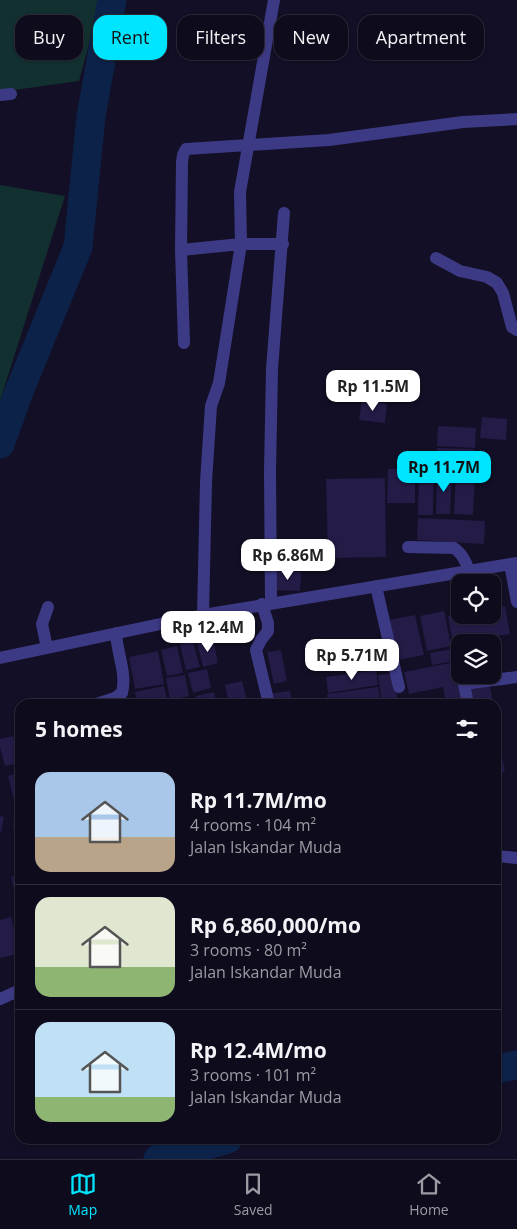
<!DOCTYPE html>
<meta charset="utf-8">
<style>
:root{--surface:#0e0b1c;--page:#1c1929;--text:#f1f3f6;--muted:#9b9ba3;--line:#2e2b3b;--accent:#00e5ff}
body{margin:0;font-family:"Open Sans",sans-serif;background:var(--page);color:var(--text);height:100vh;display:flex;flex-direction:column;font-size:19px;white-space:nowrap}
*{box-sizing:border-box;margin:0}
p{font-size:16px;color:var(--muted)}
.icon{flex:none;width:28px;height:28px;fill:none;stroke:currentColor;stroke-width:2;stroke-linecap:round;stroke-linejoin:round}
.map{position:relative;flex:1;overflow:hidden}
.sheet{position:absolute;left:15px;top:699px;width:486px;height:445px;display:flex;flex-direction:column;background:var(--surface);border-radius:15px;box-shadow:0 1px 4px #0004,0 0 0 1px var(--line)}
.sheet>*{flex:none}
.banner{position:absolute;left:15px;top:15px;width:488px;height:45px;display:flex;gap:10px}
.tools{position:absolute;left:451px;top:574px;display:grid;gap:10px}
.tools a{display:grid;place-items:center;width:50px;height:50px;border-radius:10px;background:var(--surface);box-shadow:0 1px 4px #0004,0 0 0 1px var(--line);font-size:25px}
.price{position:absolute;translate:-50% -42px;padding:0 11px;border-radius:10px;background:#fff;color:#222;font-size:16px;line-height:32px;filter:drop-shadow(0 1px 2px #0008)}
.price::after{content:'';position:absolute;left:50%;top:30px;width:15px;height:11px;margin-left:-8px;background:inherit;clip-path:polygon(0 0,100% 0,50% 100%)}
.price.active{background:var(--accent);color:#111}
ul{padding:0;list-style:none}
li{display:flex;align-items:center;gap:15px;height:125px;padding:0 20px}
li+li{border-top:1px solid var(--line)}
li span{display:grid;place-items:center;flex:none;width:140px;height:100px;border-radius:15px;color:#555}
li>.icon{margin-inline-start:auto}
span .icon{width:60px;height:60px;fill:#fffc;stroke-width:1}
li b{font-size:21px}
h2{display:flex;justify-content:space-between;align-items:center;height:60px;padding:0 20px;font-size:21px}
.tag{padding:0 18px;border-radius:15px;background:var(--surface);box-shadow:0 1px 4px #0004,0 0 0 1px var(--line);font-size:18px;line-height:45px}
.tag.active{background:var(--accent);color:#111}
.tab-bar{display:flex;justify-content:space-around;align-items:center;height:70px;border-top:1px solid var(--line);background:var(--surface);font-size:14px;color:var(--muted)}
.tab-bar a{display:grid;justify-items:center;gap:2px}
.tab-bar .active{color:var(--accent)}
.map>svg:first-child{display:block}
.green{fill:#12302f}
.lines{fill:none;stroke-linecap:round;stroke-linejoin:round}
.river{stroke:#0c2248;stroke-width:29}
.building{fill:#241b47}
.minor{stroke:#3d3a85;stroke-width:12}
</style>
<div class="map">
<svg width="517" height="1159" viewBox="0 0 517 1159">
<rect width="100%" height="100%" fill="#130f26"/>
<!-- green -->
<path class="green" d="M0,0h101l-22,81 -79,11z
M0,185l65,11 -65,205z"/>
<g class="lines">
<!-- river -->
<path class="river" d="M0,444l18,-50 60,-147 13,-131 21,-116
M496,1069l21,-4
M158,1159l70,-20"/>
</g>
<!-- building -->
<path class="building" d="M362,401l25,3 -2,19 -26,-3z
M482,417l25,2 -1,21 -26,-2z
M438,426l38,2 -1,20 -38,-2z
M437,448l37,1 -1,22 -37,-1z
M419,457h15l-1,58h-15z
M388,469h27v34h-28z
M437,472h15l-2,42h-14z
M456,472l19,1 -2,42 -19,-1z
M385,478l1,79 -58,1 -2,-79z
M418,518l67,3 -1,23 -67,-4z
M275,571l26,1 -1,19 -25,-1z
M505,606l5,28 -57,9 -5,-27 12,-2v1h32v-7z
M444,611l7,35 -24,5 -7,-35z
M415,615l9,40 -26,5 -9,-40z
M213,639l5,24 -15,4 -6,-24z
M193,641l7,26 -14,3 -6,-26z
M177,646l6,27 -16,3 -6,-26z
M457,648l2,12 -27,5 -2,-12z
M281,650l6,31 -13,3 -7,-32z
M158,651l6,33 -29,5 -6,-32z
M455,662l9,42h-18l-3,-17 -34,7 -5,-22z
M207,669l4,19 -18,5 -5,-20z
M376,670l2,15 -50,8 -2,-16z
M394,673l4,31h-16l-4,-29z
M185,675l4,21 -19,4 -4,-22z
M242,681l6,23h-19l-4,-19z
M164,686l3,13 -30,5 -2,-12z
M490,686l3,18h-24l-2,-14z
M378,687l3,17h-53l-1,-10z
M290,691l3,13h-18l-2,-11z
M214,692l3,12h-19l-2,-8z
M193,698l1,6h-14l-1,-3z
M496,726l9,46 -9,1z
M13,736l7,27 -15,3 -5,-19v-8z
M20,773v43h-2l-10,-40z
M0,816l4,1 -3,15h-1z
M20,822v46h-1l-6,-45z
M20,875v30h-2l-7,-28z
M11,917l9,36 -20,5v-38z"/>
<g class="lines">
<!-- minor -->
<path class="minor" d="M0,95l11,-1
M181,250l60,-6h42
M436,258l24,13 27,6 10,6 6,10 9,34 5,3
M184,343l-3,-93 1,-88 1,-7 3,-6 143,-9 134,-18 54,-3
M408,547l46,1c11,7 15,22 18,34
M510,564l7,38
M376,586l23,101
M271,603l-1,-132 2,-102 12,-156
M262,604l6,19v8l-7,9 -5,10 13,54
M203,615l3,-133 5,-76 8,-23 22,-139 -1,-52 34,-192
M47,648l-5,-24 6,-17
M0,658l203,-43 314,-52
M96,704l19,-6 7,-5c5,-20 -5,-39 -6,-60
M468,704l-4,-20 53,-7
M496,856l21,2
M0,999l20,-9"/>
</g>
</svg>
<div class="tools">
<a><svg class="icon" aria-label="locate" viewBox="0 0 24 24"><circle cx="12" cy="12" r="6"/><path d="M12 2v4M12 18v4M2 12h4M18 12h4"/></svg></a>
<a><svg class="icon" aria-label="layers" viewBox="0 0 24 24"><path d="M12 4l9 5-9 5-9-5zM3 14l9 5 9-5"/></svg></a>
</div>
<b class="price" style="left:373px;top:412px">Rp 11.5M</b>
<b class="price active" style="left:444px;top:493px">Rp 11.7M</b>
<b class="price" style="left:288px;top:581px">Rp 6.86M</b>
<b class="price" style="left:208px;top:653px">Rp 12.4M</b>
<b class="price" style="left:352px;top:681px">Rp 5.71M</b>
<div class="banner">
<a class="tag">Buy</a>
<a class="tag active">Rent</a>
<a class="tag">Filters</a>
<a class="tag">New</a>
<a class="tag">Apartment</a>
</div>
<section class="sheet">
<h2>5 homes<svg class="icon" aria-label="filters" viewBox="0 0 24 24"><path d="M4 7h16M4 17h16"/><circle cx="9" cy="7" r="2"/><circle cx="15" cy="17" r="2"/></svg></h2>
<ul>
<li><span style="background:linear-gradient(#a9c7e8 65%,#b9a48a 0)"><svg class="icon" aria-label="home" viewBox="0 0 24 24"><path d="M3 11l9-7 9 7M6 9v11h12V9"/></svg></span><div><b>Rp 11.7M/mo</b><p>4 rooms · 104 m²</p><p>Jalan Iskandar Muda</p></div></li>
<li><span style="background:linear-gradient(#dfe7d0 70%,#8fb573 0)"><svg class="icon" aria-label="home" viewBox="0 0 24 24"><path d="M3 11l9-7 9 7M6 9v11h12V9"/></svg></span><div><b>Rp 6,860,000/mo</b><p>3 rooms · 80 m²</p><p>Jalan Iskandar Muda</p></div></li>
<li><span style="background:linear-gradient(#bfe0f5 75%,#8fb573 0)"><svg class="icon" aria-label="home" viewBox="0 0 24 24"><path d="M3 11l9-7 9 7M6 9v11h12V9"/></svg></span><div><b>Rp 12.4M/mo</b><p>3 rooms · 101 m²</p><p>Jalan Iskandar Muda</p></div></li>
</ul>
</section>
</div>
<nav class="tab-bar">
<a class="active"><svg class="icon" aria-label="map" viewBox="0 0 24 24"><path d="M3 6l6-2 6 2 6-2v14l-6 2-6-2-6 2zM9 4v14M15 6v14"/></svg>Map</a>
<a><svg class="icon" aria-label="saved" viewBox="0 0 24 24"><path d="M7 4h10v16l-5-4-5 4z"/></svg>Saved</a>
<a><svg class="icon" aria-label="home" viewBox="0 0 24 24"><path d="M3 11l9-7 9 7M6 9v11h12V9"/></svg>Home</a>
</nav>
